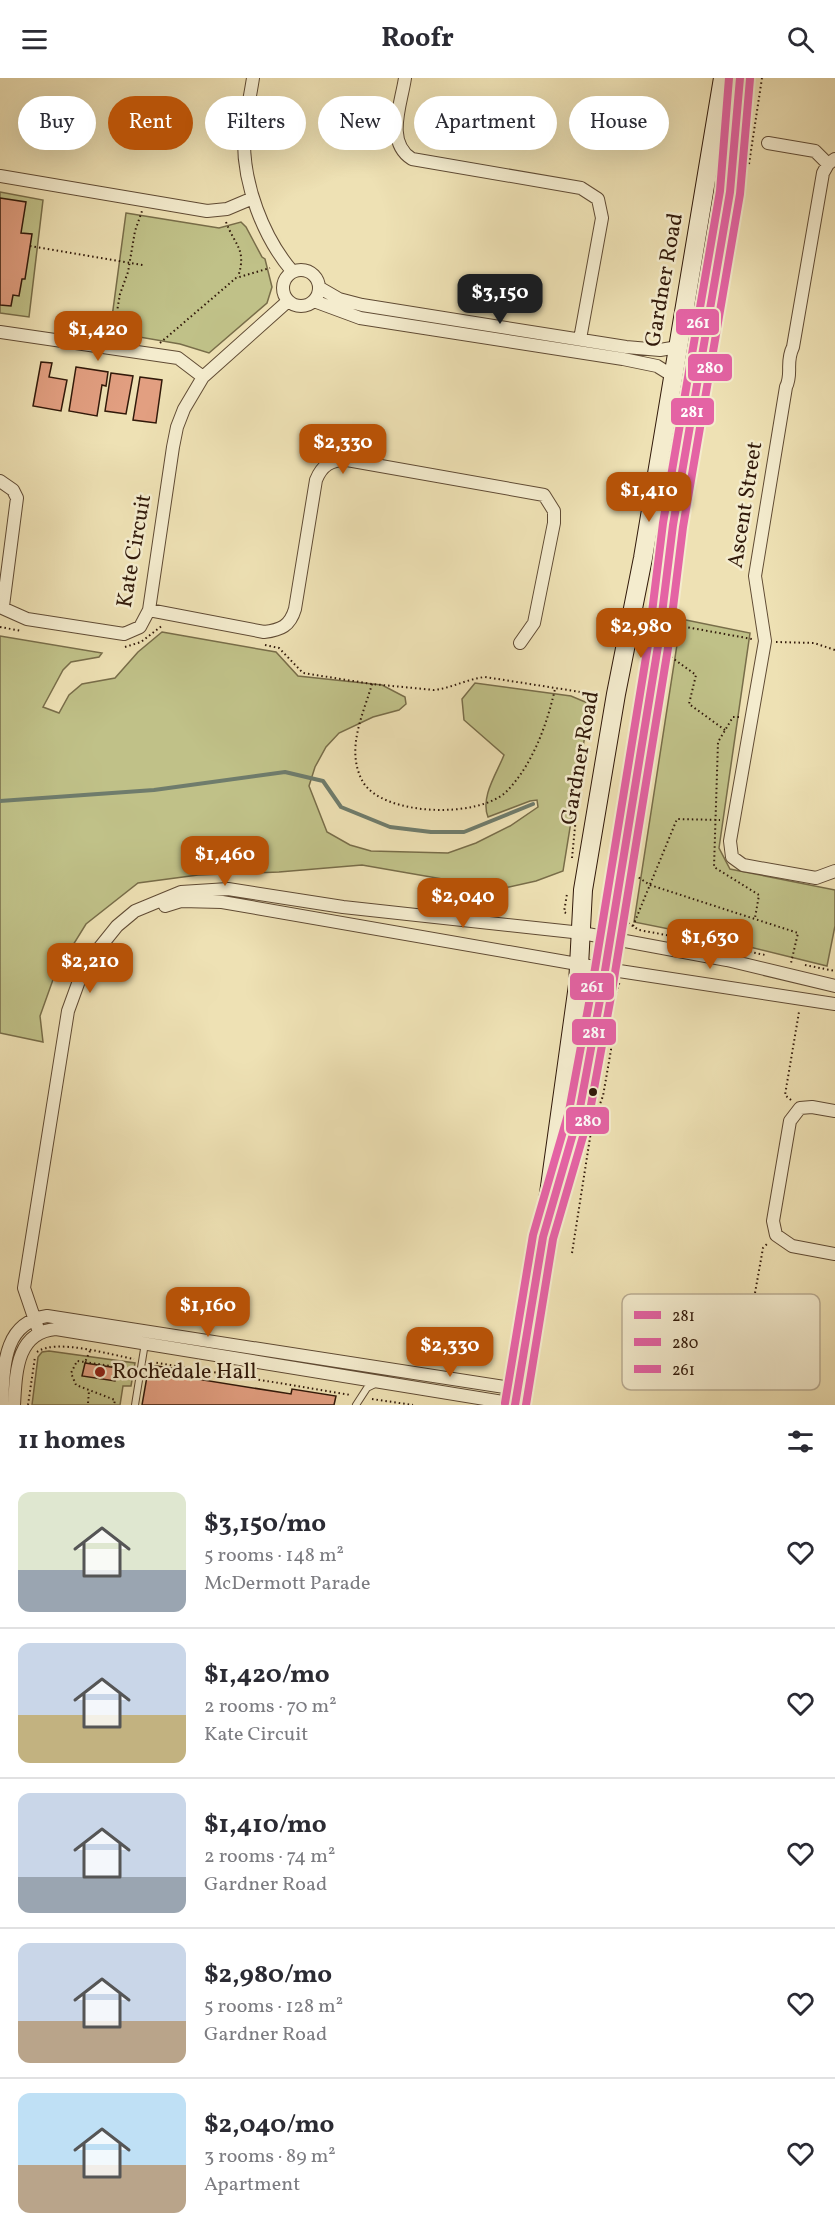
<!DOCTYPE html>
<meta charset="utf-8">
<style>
:root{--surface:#fff;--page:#f7f7f7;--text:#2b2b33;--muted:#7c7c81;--line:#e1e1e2;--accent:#b45309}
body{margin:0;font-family:Vollkorn,serif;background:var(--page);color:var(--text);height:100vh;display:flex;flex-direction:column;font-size:22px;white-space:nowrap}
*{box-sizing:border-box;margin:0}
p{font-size:20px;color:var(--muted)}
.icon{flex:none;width:33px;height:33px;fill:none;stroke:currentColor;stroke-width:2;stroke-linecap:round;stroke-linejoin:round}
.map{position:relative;height:1327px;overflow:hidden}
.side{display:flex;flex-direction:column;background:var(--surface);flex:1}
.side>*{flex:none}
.top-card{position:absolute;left:18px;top:18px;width:800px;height:54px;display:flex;gap:12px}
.price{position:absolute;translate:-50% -51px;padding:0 14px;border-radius:12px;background:var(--accent);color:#fff;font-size:20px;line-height:39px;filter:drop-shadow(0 2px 3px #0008)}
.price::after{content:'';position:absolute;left:50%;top:36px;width:18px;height:14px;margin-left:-9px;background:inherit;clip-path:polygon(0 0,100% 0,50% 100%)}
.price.selected{background:#222;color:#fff}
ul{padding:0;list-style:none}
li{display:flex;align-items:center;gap:18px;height:150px;padding:0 18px}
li+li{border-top:2px solid var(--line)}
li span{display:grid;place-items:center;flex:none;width:168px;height:120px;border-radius:12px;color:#555}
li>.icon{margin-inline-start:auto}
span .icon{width:72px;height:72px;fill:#fffc;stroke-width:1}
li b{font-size:26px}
h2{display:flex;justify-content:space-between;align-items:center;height:72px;padding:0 18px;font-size:26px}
.chip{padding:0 21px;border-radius:27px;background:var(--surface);box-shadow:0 6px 24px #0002;font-size:21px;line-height:54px}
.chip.selected{background:var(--accent);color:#fff}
header{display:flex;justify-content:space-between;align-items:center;height:78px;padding:0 18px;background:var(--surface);font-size:27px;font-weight:700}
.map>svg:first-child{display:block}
.green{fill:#c0c188;stroke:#786d49;stroke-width:1.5}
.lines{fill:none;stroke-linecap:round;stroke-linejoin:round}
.stream{stroke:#6f7c6c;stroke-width:4}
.building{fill:#e29f81;stroke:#31190a;stroke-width:1.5}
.lane-casing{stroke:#604b34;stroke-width:8}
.street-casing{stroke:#604b34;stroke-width:14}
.secondary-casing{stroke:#31190a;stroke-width:20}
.path{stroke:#31190a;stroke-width:2;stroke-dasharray:1.5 3;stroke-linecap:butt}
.lane{stroke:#f4ecce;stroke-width:6}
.street{stroke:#f4ecce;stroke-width:12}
.secondary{stroke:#f4ecce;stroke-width:18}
.bus-1-casing{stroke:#f4ecce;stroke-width:12}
.bus-2-casing{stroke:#f4ecce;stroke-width:12}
.bus-3-casing{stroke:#f4ecce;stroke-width:12}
.bus-1{stroke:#e463a4;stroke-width:8}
.bus-2{stroke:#e463a4;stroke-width:8}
.bus-3{stroke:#e463a4;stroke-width:8}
.bus-dot{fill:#31190a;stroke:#f4ecce;stroke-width:2}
.poi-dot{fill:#8f2418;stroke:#f4ecce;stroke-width:2}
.labels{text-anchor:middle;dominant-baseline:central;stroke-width:5;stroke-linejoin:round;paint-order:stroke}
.street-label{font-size:22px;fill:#31190a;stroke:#f4ecce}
.poi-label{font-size:22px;fill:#31190a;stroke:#f4ecce;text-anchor:start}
.key{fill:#f4ecce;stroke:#baad93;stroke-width:1.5}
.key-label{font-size:16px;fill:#31190a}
.line-badge{stroke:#f4ecce;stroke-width:2}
.badge-label{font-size:16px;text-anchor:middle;font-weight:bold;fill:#fff}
</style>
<header><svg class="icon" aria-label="menu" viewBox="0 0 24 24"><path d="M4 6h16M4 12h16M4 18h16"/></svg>Roofr<svg class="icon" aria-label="search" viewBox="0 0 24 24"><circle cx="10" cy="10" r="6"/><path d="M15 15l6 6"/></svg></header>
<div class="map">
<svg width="835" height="1327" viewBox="0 0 835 1327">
<rect width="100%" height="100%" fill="#eee1b4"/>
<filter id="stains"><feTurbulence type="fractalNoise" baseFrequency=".00333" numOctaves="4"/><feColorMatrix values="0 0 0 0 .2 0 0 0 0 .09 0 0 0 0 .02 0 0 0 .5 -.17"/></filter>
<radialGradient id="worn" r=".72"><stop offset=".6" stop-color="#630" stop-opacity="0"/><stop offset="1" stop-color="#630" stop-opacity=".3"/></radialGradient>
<!-- green -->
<path class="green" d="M0,114l43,8 -14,117 -29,-4z
M126,135l93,15 22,-6 5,5 16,30 3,2 7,28 -5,16 -58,50 -29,-9 -70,-12z
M681,541l69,14 -31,215 11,21 105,21v36l-8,40 -118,-29 -75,-15z
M162,554l114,20 22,24 84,9 23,12 1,7 -7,6 -26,7 -34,16 -13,14 -11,20 -6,19 18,46 23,13 21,6 77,2 28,-10 34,-17 28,-19 -1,-7 -7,1 -42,16c-8,-20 9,-44 16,-62l-40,-35 -2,-21 13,-16 96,13 19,8 -27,167 -27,10 -36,8 -138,-24 -83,7 -81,3 -60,8 -52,41 -31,50 -15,42 3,26 -43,-9v-397l102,17 -3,4 -28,5 -8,8 -20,37 16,6 10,-18 13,-11 33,-6 23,-26z
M49,1273l86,12 -4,23h-8l-3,19h-88l6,-48 4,-5z"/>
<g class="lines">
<!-- stream -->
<path class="stream" d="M0,723l154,-11 131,-18 38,9 18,26 49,20 41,5h33l69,-28"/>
</g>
<!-- building -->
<path class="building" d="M0,120l26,4 -5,31 11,1 -7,45h-3l-3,17 -6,-1 -2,11 -11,-1z
M41,284l11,1 -3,14 18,3 -6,31 -28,-5z
M76,289l32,5 -2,14 -4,-1 -5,31 -28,-5z
M111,295l22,3 -7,38 -21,-3z
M140,299l22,3 -6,43 -23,-3z
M85,1285l32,5 -2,13 -33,-5z
M149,1287l36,5 -1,7 107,17 1,-5 44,7 -2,9h-192z"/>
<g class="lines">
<!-- lane casing -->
<g class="lane-casing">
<path id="lane" d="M135,1327l10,-62
M356,1327l11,-17 10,-5"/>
</g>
<!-- street casing -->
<g class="street-casing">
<path id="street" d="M253,0c-3,20 -8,40 -9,60 -1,46 19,99 48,133
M405,0c-4,27 -20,64 7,81l169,29 17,11 4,19 -22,121
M768,65l47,8 13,13
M835,81l-7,5 -5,9 -30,174c-8,16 0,26 -7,40l-31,189 10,65 -35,200 2,16 11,8 73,13 19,-7
M0,98l207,35 20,-2 26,-11
M283 210a18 18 0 1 1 36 0a18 18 0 1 1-36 0Z
M320,210l19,11 23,6 264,42 34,3 18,-3
M314,223l46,17 263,41 34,7 16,10
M0,254l178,26 25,19
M0,403l13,9 4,8 -14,108
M0,529l27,12 97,15 16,-7 9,-17 24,-163 4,-20 7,-18 19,-32 85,-76
M149,532l115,22c17,-2 26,-6 31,-23l21,-129c6,-15 15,-20 31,-20l197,35 10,16v12l-20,100 -14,20
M165,828l16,-5 41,1 384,67 229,35
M835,1033l-23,-4 -12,1 -10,13 -17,100 3,14 16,11 43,8
M39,1254l-15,-44 44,-277 16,-44 33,-41 18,-15 46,-19 47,-3 115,18 239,26 145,27 108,26
M2,1327c2,-37 0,-82 45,-89l470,73
M14,1327c2,-32 2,-73 42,-76l459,75"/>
</g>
<!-- secondary casing -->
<g class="secondary-casing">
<path id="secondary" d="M560,1099l19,-64 43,-242 36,-225 15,-121 57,-333 10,-114
M515,1327l28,-168 35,-252 5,-95 33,-196 27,-136 80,-480"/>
</g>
<!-- path -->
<path class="path" d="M749,86l13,-86
M226,144c9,24 21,27 12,55
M30,168l113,19
M113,257l7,-41 8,-22 7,-41 7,-20
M160,265l76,-65 34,-10
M675,547l77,14
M0,549l22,4
M776,564l38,1 21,7
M265,567l14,3 24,25 69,11 62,6c18,-2 33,-11 51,-13l115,18
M125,569l16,-5 22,-17
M671,579l25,18 -7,29 36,26
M372,606c-9,31 -27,66 -9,98 20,34 116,37 144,9 26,-27 40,-67 48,-102
M739,639h-6l-15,25 -4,125 45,28 -4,23
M572,780l8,-83 10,-26
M635,797l15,10 148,48 -7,30
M566,835l-2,-1 3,-18
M628,845l11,7 38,7
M633,848l44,-107 43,1
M741,872l24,5
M805,887l30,6
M616,915l4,-12
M791,1022l-6,-5 14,-83
M572,1175l20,-128 11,-29 8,-46v-28
M755,1215l8,-45 5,-5
M90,1273l-5,11 -8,-1 -6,12 5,12 39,15 -1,5
M37,1274c19,-14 74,3 97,7
M85,1284l32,5
M152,1284l199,33
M372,1321l41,6
M88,1325l1,-12
M28,1327l7,-48"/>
<!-- lane -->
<use href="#lane" class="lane"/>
<!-- street -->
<use href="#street" class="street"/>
<!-- secondary -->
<use href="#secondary" class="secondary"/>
<!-- bus-1 casing -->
<g class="bus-1-casing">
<path id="bus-1" d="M515,1327l28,-168 36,-124 23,-124 56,-343 15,-121 57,-333 10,-114"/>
</g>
<!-- bus-2 casing -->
<g class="bus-2-casing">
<path id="bus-2" d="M526,1327l27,-166 36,-123 23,-125 56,-343 15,-121 57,-333 10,-115"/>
</g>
<!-- bus-3 casing -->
<g class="bus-3-casing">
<path id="bus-3" d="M505,1325l28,-168 36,-124 23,-124 56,-342 15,-122 57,-332 9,-113"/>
</g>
<!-- bus-1 -->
<use href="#bus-1" class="bus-1"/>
<!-- bus-2 -->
<use href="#bus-2" class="bus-2"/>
<!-- bus-3 -->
<use href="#bus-3" class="bus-3"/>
</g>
<!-- markers -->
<circle class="bus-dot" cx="593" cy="1014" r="5"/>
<circle class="poi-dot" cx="100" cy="1294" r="6"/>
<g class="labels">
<!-- street labels -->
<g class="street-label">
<text transform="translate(665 202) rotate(-80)">Gardner Road</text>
<text transform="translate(746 427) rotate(-81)">Ascent Street</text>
<text transform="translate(135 473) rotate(-80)">Kate Circuit</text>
<text transform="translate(581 680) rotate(-80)">Gardner Road</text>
</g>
<!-- poi labels -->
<g class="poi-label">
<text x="112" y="1294">Rochedale Hall</text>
</g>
</g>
<!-- legend -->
<rect x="622" y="1216" width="198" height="96" rx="9" class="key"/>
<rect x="634" y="1233" width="27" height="8" fill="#e463a4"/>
<rect x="634" y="1260" width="27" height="8" fill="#e463a4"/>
<rect x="634" y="1287" width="27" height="8" fill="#e463a4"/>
<g class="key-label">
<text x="672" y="1243">281</text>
<text x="672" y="1270">280</text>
<text x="672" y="1297">261</text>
</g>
<g class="line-badge">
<rect x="675" y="230" width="45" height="28" rx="6" fill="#e463a4"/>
<rect x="687" y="275" width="46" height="29" rx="6" fill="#e463a4"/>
<rect x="670" y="319" width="45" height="29" rx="6" fill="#e463a4"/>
<rect x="569" y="894" width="46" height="29" rx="6" fill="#e463a4"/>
<rect x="571" y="940" width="46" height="28" rx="6" fill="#e463a4"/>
<rect x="565" y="1028" width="45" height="29" rx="6" fill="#e463a4"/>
</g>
<g class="badge-label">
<text x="698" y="250">261</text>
<text x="710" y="295">280</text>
<text x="692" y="339">281</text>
<text x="592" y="914">261</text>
<text x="594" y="960">281</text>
<text x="588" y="1048">280</text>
</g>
<rect width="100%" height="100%" filter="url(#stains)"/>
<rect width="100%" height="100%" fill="url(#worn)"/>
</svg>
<b class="price selected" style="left:500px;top:247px">$3,150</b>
<b class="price" style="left:98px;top:284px">$1,420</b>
<b class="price" style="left:343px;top:397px">$2,330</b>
<b class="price" style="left:649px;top:445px">$1,410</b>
<b class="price" style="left:641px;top:581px">$2,980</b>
<b class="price" style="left:225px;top:809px">$1,460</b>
<b class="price" style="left:463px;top:851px">$2,040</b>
<b class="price" style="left:710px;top:892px">$1,630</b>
<b class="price" style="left:90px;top:916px">$2,210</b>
<b class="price" style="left:208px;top:1260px">$1,160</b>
<b class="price" style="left:450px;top:1300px">$2,330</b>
<div class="top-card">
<a class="chip">Buy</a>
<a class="chip selected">Rent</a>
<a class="chip">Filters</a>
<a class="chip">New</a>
<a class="chip">Apartment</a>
<a class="chip">House</a>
</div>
</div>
<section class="side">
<h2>11 homes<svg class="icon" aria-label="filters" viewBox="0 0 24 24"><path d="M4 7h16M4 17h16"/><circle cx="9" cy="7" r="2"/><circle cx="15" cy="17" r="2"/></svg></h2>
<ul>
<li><span style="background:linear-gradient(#dfe7d0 65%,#9aa5b1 0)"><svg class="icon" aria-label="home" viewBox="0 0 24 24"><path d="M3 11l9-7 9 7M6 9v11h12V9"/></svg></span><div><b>$3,150/mo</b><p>5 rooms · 148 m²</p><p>McDermott Parade</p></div><svg class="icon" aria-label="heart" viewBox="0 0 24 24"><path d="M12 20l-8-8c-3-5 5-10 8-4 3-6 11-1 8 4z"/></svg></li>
<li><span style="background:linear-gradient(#c9d6e8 60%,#c2b280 0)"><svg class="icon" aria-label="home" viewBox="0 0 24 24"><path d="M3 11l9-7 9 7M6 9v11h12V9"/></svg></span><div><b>$1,420/mo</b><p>2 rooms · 70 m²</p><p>Kate Circuit</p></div><svg class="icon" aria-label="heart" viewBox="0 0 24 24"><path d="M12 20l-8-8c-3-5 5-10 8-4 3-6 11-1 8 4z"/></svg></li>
<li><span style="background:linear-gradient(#c9d6e8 70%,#9aa5b1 0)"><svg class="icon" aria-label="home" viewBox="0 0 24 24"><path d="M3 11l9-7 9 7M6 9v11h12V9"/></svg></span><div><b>$1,410/mo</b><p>2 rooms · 74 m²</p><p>Gardner Road</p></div><svg class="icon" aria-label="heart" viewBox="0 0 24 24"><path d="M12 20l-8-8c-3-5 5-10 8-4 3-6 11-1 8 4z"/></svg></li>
<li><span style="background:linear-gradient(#c9d6e8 65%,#b9a48a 0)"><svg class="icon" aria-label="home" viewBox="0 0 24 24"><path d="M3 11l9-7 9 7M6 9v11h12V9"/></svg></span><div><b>$2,980/mo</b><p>5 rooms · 128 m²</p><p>Gardner Road</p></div><svg class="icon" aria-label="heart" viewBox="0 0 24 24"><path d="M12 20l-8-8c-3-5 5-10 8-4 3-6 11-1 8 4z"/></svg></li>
<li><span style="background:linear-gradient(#bfe0f5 60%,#b9a48a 0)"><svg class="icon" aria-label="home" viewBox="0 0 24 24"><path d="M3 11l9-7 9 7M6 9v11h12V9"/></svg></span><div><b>$2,040/mo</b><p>3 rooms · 89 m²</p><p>Apartment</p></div><svg class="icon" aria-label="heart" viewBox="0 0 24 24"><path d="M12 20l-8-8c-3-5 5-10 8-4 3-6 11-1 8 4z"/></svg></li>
</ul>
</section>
